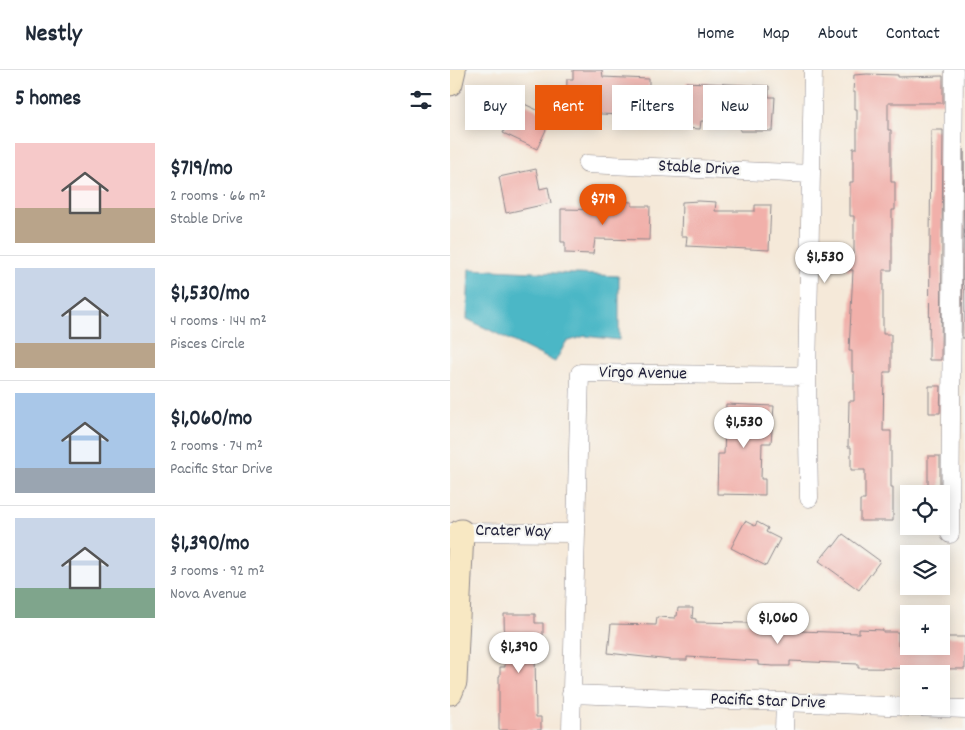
<!DOCTYPE html>
<meta charset="utf-8">
<style>
:root{--surface:#fff;--page:#f6f6f7;--text:#1f2937;--muted:#747a83;--line:#e0e1e3;--accent:#ea580c}
body{margin:0;font-family:Dekko,sans-serif;background:var(--page);color:var(--text);height:100vh;display:flex;flex-direction:column;font-size:19px;white-space:nowrap}
*{box-sizing:border-box;margin:0}
p{font-size:16px;color:var(--muted)}
.icon{flex:none;width:28px;height:28px;fill:none;stroke:currentColor;stroke-width:2;stroke-linecap:round;stroke-linejoin:round}
.map{position:relative;flex:1;overflow:hidden}
.panel{display:flex;flex-direction:column;background:var(--surface);width:450px}
.panel>*{flex:none}
.banner{position:absolute;left:15px;top:15px;width:425px;height:45px;display:flex;gap:10px}
.tools{position:absolute;left:450px;top:415px;display:grid;gap:10px}
.tools a{display:grid;place-items:center;width:50px;height:50px;border-radius:0px;background:var(--surface);box-shadow:0 2px 12px #0003;font-size:25px}
.price{position:absolute;translate:-50% -42px;padding:0 11px;border-radius:18px;background:#fff;color:#222;font-size:16px;line-height:32px;filter:drop-shadow(0 1px 2px #0008)}
.price::after{content:'';position:absolute;left:50%;top:30px;width:15px;height:11px;margin-left:-8px;background:inherit;clip-path:polygon(0 0,100% 0,50% 100%)}
.price.current{background:var(--accent);color:#fff}
ul{padding:0;list-style:none}
li{display:flex;align-items:center;gap:15px;height:125px;padding:0 15px}
li+li{border-top:1px solid var(--line)}
li span{display:grid;place-items:center;flex:none;width:140px;height:100px;border-radius:0px;color:#555}
li>.icon{margin-inline-start:auto}
span .icon{width:60px;height:60px;fill:#fffc;stroke-width:1}
li b{font-size:21px}
h2{display:flex;justify-content:space-between;align-items:center;height:60px;padding:0 15px;font-size:21px}
.tag{padding:0 18px;border-radius:0px;background:var(--surface);box-shadow:0 2px 12px #0003;font-size:18px;line-height:45px}
.tag.current{background:var(--accent);color:#fff}
header{display:flex;align-items:center;gap:30px;box-sizing:border-box;height:70px;padding:0 25px;background:var(--surface);border-bottom:1px solid var(--line)}
header strong{font-size:24px}
nav{display:flex;gap:28px;margin-inline-start:auto;font-size:18px}
main{display:flex;flex:1;min-height:0}
.map>svg:first-child{display:block}
.water{fill:#4bb7c6;stroke:#366c80}
.building{fill:#f1b0aa}
.lines{fill:none;stroke-linecap:round;stroke-linejoin:round}
.street-casing{stroke:#8c868a;stroke-width:19}
.secondary-casing{stroke:#8c868a;stroke-width:27}
.street{stroke:#fff;stroke-width:18}
.secondary{stroke:#f8e8c3;stroke-width:25}
.labels{text-anchor:middle;dominant-baseline:central;stroke-width:4.5;stroke-linejoin:round;paint-order:stroke}
.street-label{font-size:18px;fill:#22223b;stroke:#f6f6f2}
</style>
<header>
<strong>Nestly</strong>
<nav><a>Home</a><a>Map</a><a>About</a><a>Contact</a></nav>
</header>
<main>
<section class="panel">
<h2>5 homes<svg class="icon" aria-label="filters" viewBox="0 0 24 24"><path d="M4 7h16M4 17h16"/><circle cx="9" cy="7" r="2"/><circle cx="15" cy="17" r="2"/></svg></h2>
<ul>
<li><span style="background:linear-gradient(#f6c9c9 65%,#b9a48a 0)"><svg class="icon" aria-label="home" viewBox="0 0 24 24"><path d="M3 11l9-7 9 7M6 9v11h12V9"/></svg></span><div><b>$719/mo</b><p>2 rooms · 66 m²</p><p>Stable Drive</p></div></li>
<li><span style="background:linear-gradient(#c9d6e8 75%,#b9a48a 0)"><svg class="icon" aria-label="home" viewBox="0 0 24 24"><path d="M3 11l9-7 9 7M6 9v11h12V9"/></svg></span><div><b>$1,530/mo</b><p>4 rooms · 144 m²</p><p>Pisces Circle</p></div></li>
<li><span style="background:linear-gradient(#a9c7e8 75%,#9aa5b1 0)"><svg class="icon" aria-label="home" viewBox="0 0 24 24"><path d="M3 11l9-7 9 7M6 9v11h12V9"/></svg></span><div><b>$1,060/mo</b><p>2 rooms · 74 m²</p><p>Pacific Star Drive</p></div></li>
<li><span style="background:linear-gradient(#c9d6e8 70%,#7fa58c 0)"><svg class="icon" aria-label="home" viewBox="0 0 24 24"><path d="M3 11l9-7 9 7M6 9v11h12V9"/></svg></span><div><b>$1,390/mo</b><p>3 rooms · 92 m²</p><p>Nova Avenue</p></div></li>
</ul>
</section>
<div class="map">
<svg width="515" height="660" viewBox="0 0 515 660">
<rect width="100%" height="100%" fill="#f6f6f2"/>
<filter id="ink" filterUnits="userSpaceOnUse"><feTurbulence type="fractalNoise" baseFrequency=".02" numOctaves="2"/><feDisplacementMap in="SourceGraphic" scale="10" xChannelSelector="R" yChannelSelector="G"/><feConvolveMatrix kernelMatrix="1 2 1 2 8 2 1 2 1" color-interpolation-filters="sRGB"/></filter>
<filter id="wash" filterUnits="userSpaceOnUse"><feTurbulence type="fractalNoise" baseFrequency=".0096" numOctaves="4" result="noise"/><feDisplacementMap in="SourceGraphic" scale="20" xChannelSelector="R" yChannelSelector="G"/><feGaussianBlur stdDeviation="1.12" result="paint"/><feColorMatrix in="noise" values="0 0 0 0 0 0 0 0 0 0 0 0 0 0 0 0 0 1.4 0 .05"/><feComposite in="paint" operator="in"/></filter>
<g filter="url(#wash)">
<rect width="100%" height="100%" fill="#f5e9d9"/>
<!-- water -->
<path class="water" d="M19,199l150,7v64l-34,-4 -19,6 -11,20 -88,-43z"/>
<g id="blocks">
<!-- building -->
<path class="building" d="M123,0h29l1,7 46,2v11h6l-2,34h-34v-9l-53,-3 1,-33h6z
M417,4l31,1v2l45,-1v27h-55v27h3v52h4v28h-3v60h-9v64h8v38h-7l-1,59h8v56h2v34h-33v-21h5v-30h-14v-23h-3l1,-46h5v-29h-2v-21h-3l4,-81h-6v-16h7v-38h-4v-34h3v-34h4v-39h-2v-17h-2l1,-17z
M236,12l83,4v11h6l-2,34h-33v-9l-39,-1 -1,8 -16,-1z
M68,31l34,16 -15,32 -34,-16z
M481,60h12l-2,230h-12z
M514,79l1,189h-3z
M86,99l4,20 8,-2 3,16 -45,10 -7,-36z
M165,131l17,1v4h18l-1,34 -54,-1 -2,15 -28,-1v-11h-4v-33l54,1z
M249,131l17,1 -1,9h40v-6h16l-2,45 -83,-4 1,-10h-6l1,-34z
M479,316h12l-1,27h-11z
M276,334l48,2 -3,37h-9l-1,36h4v16l-48,-1 1,-40h6z
M478,386h12v38h-12z
M295,451l10,5 2,-4 11,6 -2,4 14,7 -14,27 -35,-18z
M393,464l37,27 -21,29 -40,-29 13,-16 2,1z
M228,538h15l-1,10 4,1v3l102,2v7l61,2v-4l24,1v2h15v14h43v-9h24v32l-107,-1v-4l-68,-3v5h-17l-15,-1v-4l-71,-4v3h-16l-63,-7 3,-29 45,1 1,-8 18,1v-2h2z
M54,544h31v9h8v13h-5v15h-3l1,66h5v13h-42v-54h1v-9h5z"/>
</g>
</g>
<g filter="url(#ink)">
<use href="#blocks" fill-opacity="0" stroke="#8c868a" stroke-width="1"/>
<g class="lines">
<!-- street casing -->
<g class="street-casing">
<path id="street" d="M137,94l224,10
M359,428l-2,-122 6,-306
M1,462l125,1
M500,464l4,-464
M121,624l394,15
M121,660l9,-357 227,3
M334,660l1,-28"/>
</g>
<!-- secondary casing -->
<g class="secondary-casing">
<path id="secondary" d="M0,13l3,-13
M0,622l4,-10 7,-150"/>
</g>
<!-- street -->
<use href="#street" class="street"/>
<!-- secondary -->
<use href="#secondary" class="secondary"/>
</g>
</g>
<g class="labels">
<!-- street labels -->
<g class="street-label">
<text transform="translate(249 99) rotate(3)">Stable Drive</text>
<text transform="translate(193 304) rotate(1)">Virgo Avenue</text>
<text transform="translate(63 462) rotate(1)">Crater Way</text>
<text transform="translate(318 632) rotate(2)">Pacific Star Drive</text>
</g>
</g>
</svg>
<div class="tools">
<a><svg class="icon" aria-label="locate" viewBox="0 0 24 24"><circle cx="12" cy="12" r="6"/><path d="M12 2v4M12 18v4M2 12h4M18 12h4"/></svg></a>
<a><svg class="icon" aria-label="layers" viewBox="0 0 24 24"><path d="M12 4l9 5-9 5-9-5zM3 14l9 5 9-5"/></svg></a>
<a>+</a>
<a>−</a>
</div>
<b class="price current" style="left:153px;top:156px">$719</b>
<b class="price" style="left:375px;top:214px">$1,530</b>
<b class="price" style="left:294px;top:379px">$1,530</b>
<b class="price" style="left:328px;top:575px">$1,060</b>
<b class="price" style="left:69px;top:604px">$1,390</b>
<div class="banner">
<a class="tag">Buy</a>
<a class="tag current">Rent</a>
<a class="tag">Filters</a>
<a class="tag">New</a>
</div>
</div>
</main>
